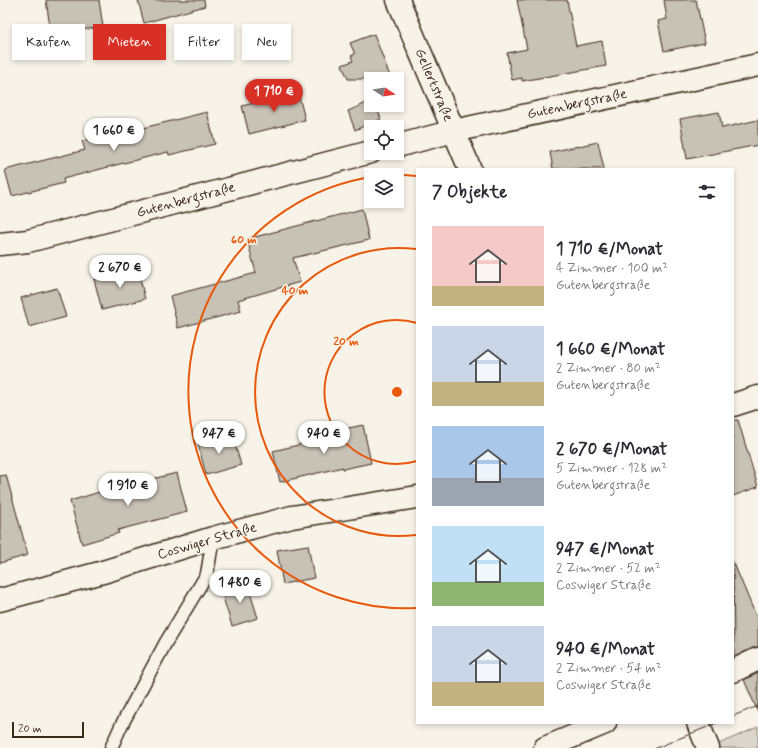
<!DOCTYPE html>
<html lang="de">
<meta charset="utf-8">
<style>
:root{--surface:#fff;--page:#f2f2f3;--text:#2b2b33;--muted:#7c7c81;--accent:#d93025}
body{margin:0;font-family:Mynerve,sans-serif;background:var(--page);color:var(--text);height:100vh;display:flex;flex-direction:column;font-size:15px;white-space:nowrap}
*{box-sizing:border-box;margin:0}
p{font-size:13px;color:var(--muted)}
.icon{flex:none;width:22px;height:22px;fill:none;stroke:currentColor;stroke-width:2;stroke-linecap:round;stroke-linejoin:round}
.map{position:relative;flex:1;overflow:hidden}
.side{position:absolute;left:416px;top:168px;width:318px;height:556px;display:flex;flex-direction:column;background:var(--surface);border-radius:0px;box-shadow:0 2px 6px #0003}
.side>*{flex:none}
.top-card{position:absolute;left:12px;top:24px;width:344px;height:36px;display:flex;gap:8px}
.needle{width:26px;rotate:102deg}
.tools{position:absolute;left:364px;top:72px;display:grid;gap:8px}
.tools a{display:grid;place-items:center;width:40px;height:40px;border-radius:0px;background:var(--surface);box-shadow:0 2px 6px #0003;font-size:20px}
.scale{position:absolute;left:12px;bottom:10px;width:72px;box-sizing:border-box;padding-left:4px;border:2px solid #3b2a1e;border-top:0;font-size:11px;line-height:14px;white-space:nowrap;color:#3b2a1e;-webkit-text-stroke:3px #f7f3e8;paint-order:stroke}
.price{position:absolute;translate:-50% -34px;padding:0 9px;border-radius:14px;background:#fff;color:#222;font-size:13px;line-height:26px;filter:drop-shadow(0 1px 2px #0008)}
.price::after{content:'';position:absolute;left:50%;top:24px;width:12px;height:9px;margin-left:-6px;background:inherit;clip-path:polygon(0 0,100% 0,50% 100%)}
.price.current{background:var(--accent);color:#fff}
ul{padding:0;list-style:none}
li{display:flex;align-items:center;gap:12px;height:100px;padding:0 16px}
li span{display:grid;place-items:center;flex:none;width:112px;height:80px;border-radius:0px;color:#555}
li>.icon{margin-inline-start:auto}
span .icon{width:48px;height:48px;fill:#fffc;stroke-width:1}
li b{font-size:17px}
h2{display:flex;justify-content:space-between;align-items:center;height:48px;padding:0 16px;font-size:17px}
.chip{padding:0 14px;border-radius:0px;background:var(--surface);box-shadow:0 2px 6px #0003;font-size:14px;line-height:36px}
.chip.current{background:var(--accent);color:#fff}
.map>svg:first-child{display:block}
.green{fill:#dbd6cb;stroke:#8b8074}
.building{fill:#c8c1b6;stroke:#3b2a1e}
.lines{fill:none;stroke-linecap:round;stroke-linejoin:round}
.lane-casing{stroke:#3b2a1e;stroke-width:15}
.street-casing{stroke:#3b2a1e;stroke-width:25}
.lane{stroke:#f7f3e8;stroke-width:12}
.street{stroke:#f7f3e8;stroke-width:22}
.tram{stroke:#3b2a1e;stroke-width:1}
.ring{fill:none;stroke:#e8590c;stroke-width:2}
.labels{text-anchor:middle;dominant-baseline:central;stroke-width:3;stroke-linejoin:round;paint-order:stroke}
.street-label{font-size:14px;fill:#3b2a1e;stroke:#f7f3e8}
.centre{fill:#e8590c;stroke:#f7f3e8;stroke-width:2}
.ring-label{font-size:12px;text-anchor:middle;font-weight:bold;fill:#e8590c;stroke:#f7f3e8;stroke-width:3;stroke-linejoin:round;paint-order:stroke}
</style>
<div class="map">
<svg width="758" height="748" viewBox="0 0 758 748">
<rect width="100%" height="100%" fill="#f7f3e8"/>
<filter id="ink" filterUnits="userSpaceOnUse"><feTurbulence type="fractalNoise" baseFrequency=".025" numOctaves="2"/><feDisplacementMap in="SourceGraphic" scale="8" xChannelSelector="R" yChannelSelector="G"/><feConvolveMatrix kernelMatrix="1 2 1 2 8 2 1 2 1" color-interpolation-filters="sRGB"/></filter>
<g filter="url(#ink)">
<!-- green -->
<path class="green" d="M758,727v21h-49z"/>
<!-- building -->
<path class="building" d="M46,0h53l4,27 -52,7z
M138,0h66l1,6 -61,17z
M517,0h50l9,46 26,-5 4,25 -84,15v-3l-10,2 -5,-27 20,-4z
M664,0h32l9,43 -41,8 -6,-30 9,-2z
M374,34l17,45h-43l-6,-14 11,-4 -2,-5 4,-2 -5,-11z
M298,92l7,28 -56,14 -7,-28z
M371,101v4h5l5,14 -26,11 -7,-19z
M207,112l8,32 -46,11 -1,-3 -56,14 -49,13 1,4 -52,13 -7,-26 80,-20 -3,-9 44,-12 1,3z
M719,112l3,16 36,-8v25l-71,14 -7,-40z
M598,142l6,27h-51l-3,-17z
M362,209l7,31 -76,18 7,24 -62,18 3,11 -63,17 -8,-32 86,-23 -9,-34z
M137,267l8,32 -43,11 -8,-31z
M57,288l9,29 -37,10 -8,-29z
M733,420h5l20,67 -25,9z
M363,425l8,38 -28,6v-2l-63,15 -7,-31 63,-15 -1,-5z
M232,435l9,30 -35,10 -8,-31z
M177,473l10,39 -69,18 1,3 -37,11 -12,-43 36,-11z
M6,475l22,80 -28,8v-87z
M308,545l6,33 -31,6 -6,-34z
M733,561l25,60v26l-5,1 -19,9z
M247,583l11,35 -26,8 -11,-35z
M758,673v39l-14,-32z"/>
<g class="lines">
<!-- lane casing -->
<g class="lane-casing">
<path id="lane" d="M111,748l10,-22 45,-84 41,-68 6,-36"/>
</g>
<!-- street casing -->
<g class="street-casing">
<path id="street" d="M398,0l72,169
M397,146l57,-15 304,-66
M0,244l28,-3 343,-89
M733,405l25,-8
M0,600l103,-28 110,-34 79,-21 125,-20
M733,671l25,-12
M698,723l10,25
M545,748l60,-25"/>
</g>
<!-- lane -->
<use href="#lane" class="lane"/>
<!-- street -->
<use href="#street" class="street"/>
<!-- tram -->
<path class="tram" d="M733,716l25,-10
M656,748l61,-25"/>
</g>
</g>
<!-- distance rings -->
<g class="ring">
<path d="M417 461A72 72 0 1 1 417 323"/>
<path d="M416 535A144 144 0 1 1 416 249"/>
<path d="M416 608A217 217 0 0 1 371 177M399 175A217 217 0 0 1 416 176"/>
</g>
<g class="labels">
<!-- street labels -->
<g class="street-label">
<text transform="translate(434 85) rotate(67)">Gellertstraße</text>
<text transform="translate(577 104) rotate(-12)">Gutenbergstraße</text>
<text transform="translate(186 200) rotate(-15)">Gutenbergstraße</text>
<text transform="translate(207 541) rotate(-16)">Coswiger Straße</text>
</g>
</g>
<circle cx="397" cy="392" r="6" class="centre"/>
<g class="ring-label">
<text x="244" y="243">60 m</text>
<text x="295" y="294">40 m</text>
<text x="346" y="345">20 m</text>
</g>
</svg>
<div class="tools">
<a><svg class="needle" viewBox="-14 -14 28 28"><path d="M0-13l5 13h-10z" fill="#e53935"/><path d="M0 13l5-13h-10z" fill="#7c7c81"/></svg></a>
<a><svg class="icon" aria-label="locate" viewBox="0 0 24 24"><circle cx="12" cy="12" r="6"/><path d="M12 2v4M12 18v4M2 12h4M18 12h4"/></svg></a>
<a><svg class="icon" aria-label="layers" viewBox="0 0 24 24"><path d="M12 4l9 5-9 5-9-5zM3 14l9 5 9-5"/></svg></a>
</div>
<div class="scale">20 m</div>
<b class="price current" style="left:274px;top:113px">1 710 €</b>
<b class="price" style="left:114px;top:152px">1 660 €</b>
<b class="price" style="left:120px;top:289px">2 670 €</b>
<b class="price" style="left:219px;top:455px">947 €</b>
<b class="price" style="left:324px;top:455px">940 €</b>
<b class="price" style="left:128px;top:507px">1 910 €</b>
<b class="price" style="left:240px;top:604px">1 480 €</b>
<div class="top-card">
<a class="chip">Kaufen</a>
<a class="chip current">Mieten</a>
<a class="chip">Filter</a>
<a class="chip">Neu</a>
</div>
<section class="side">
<h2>7 Objekte<svg class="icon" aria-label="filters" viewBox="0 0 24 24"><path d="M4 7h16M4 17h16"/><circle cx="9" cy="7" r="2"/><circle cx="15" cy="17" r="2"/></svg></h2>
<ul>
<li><span style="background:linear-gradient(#f6c9c9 75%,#c2b280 0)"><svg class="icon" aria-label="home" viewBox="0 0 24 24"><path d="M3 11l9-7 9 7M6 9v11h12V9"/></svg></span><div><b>1 710 €/Monat</b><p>4 Zimmer · 100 m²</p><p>Gutenbergstraße</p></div></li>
<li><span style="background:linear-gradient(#c9d6e8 70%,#c2b280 0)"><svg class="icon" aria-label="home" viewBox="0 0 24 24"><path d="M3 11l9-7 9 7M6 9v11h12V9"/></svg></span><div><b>1 660 €/Monat</b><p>2 Zimmer · 80 m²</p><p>Gutenbergstraße</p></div></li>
<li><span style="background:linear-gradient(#a9c7e8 65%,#9aa5b1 0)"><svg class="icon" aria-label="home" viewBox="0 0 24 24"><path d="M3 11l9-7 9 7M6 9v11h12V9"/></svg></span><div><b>2 670 €/Monat</b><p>5 Zimmer · 128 m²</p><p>Gutenbergstraße</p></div></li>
<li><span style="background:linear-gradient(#bfe0f5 70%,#8fb573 0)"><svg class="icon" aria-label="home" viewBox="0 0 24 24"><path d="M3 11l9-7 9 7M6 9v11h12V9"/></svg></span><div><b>947 €/Monat</b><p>2 Zimmer · 52 m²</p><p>Coswiger Straße</p></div></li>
<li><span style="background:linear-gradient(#c9d6e8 70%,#c2b280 0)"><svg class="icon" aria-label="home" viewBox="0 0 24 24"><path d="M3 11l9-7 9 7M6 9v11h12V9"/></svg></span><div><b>940 €/Monat</b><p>2 Zimmer · 54 m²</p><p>Coswiger Straße</p></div></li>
</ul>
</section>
</div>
